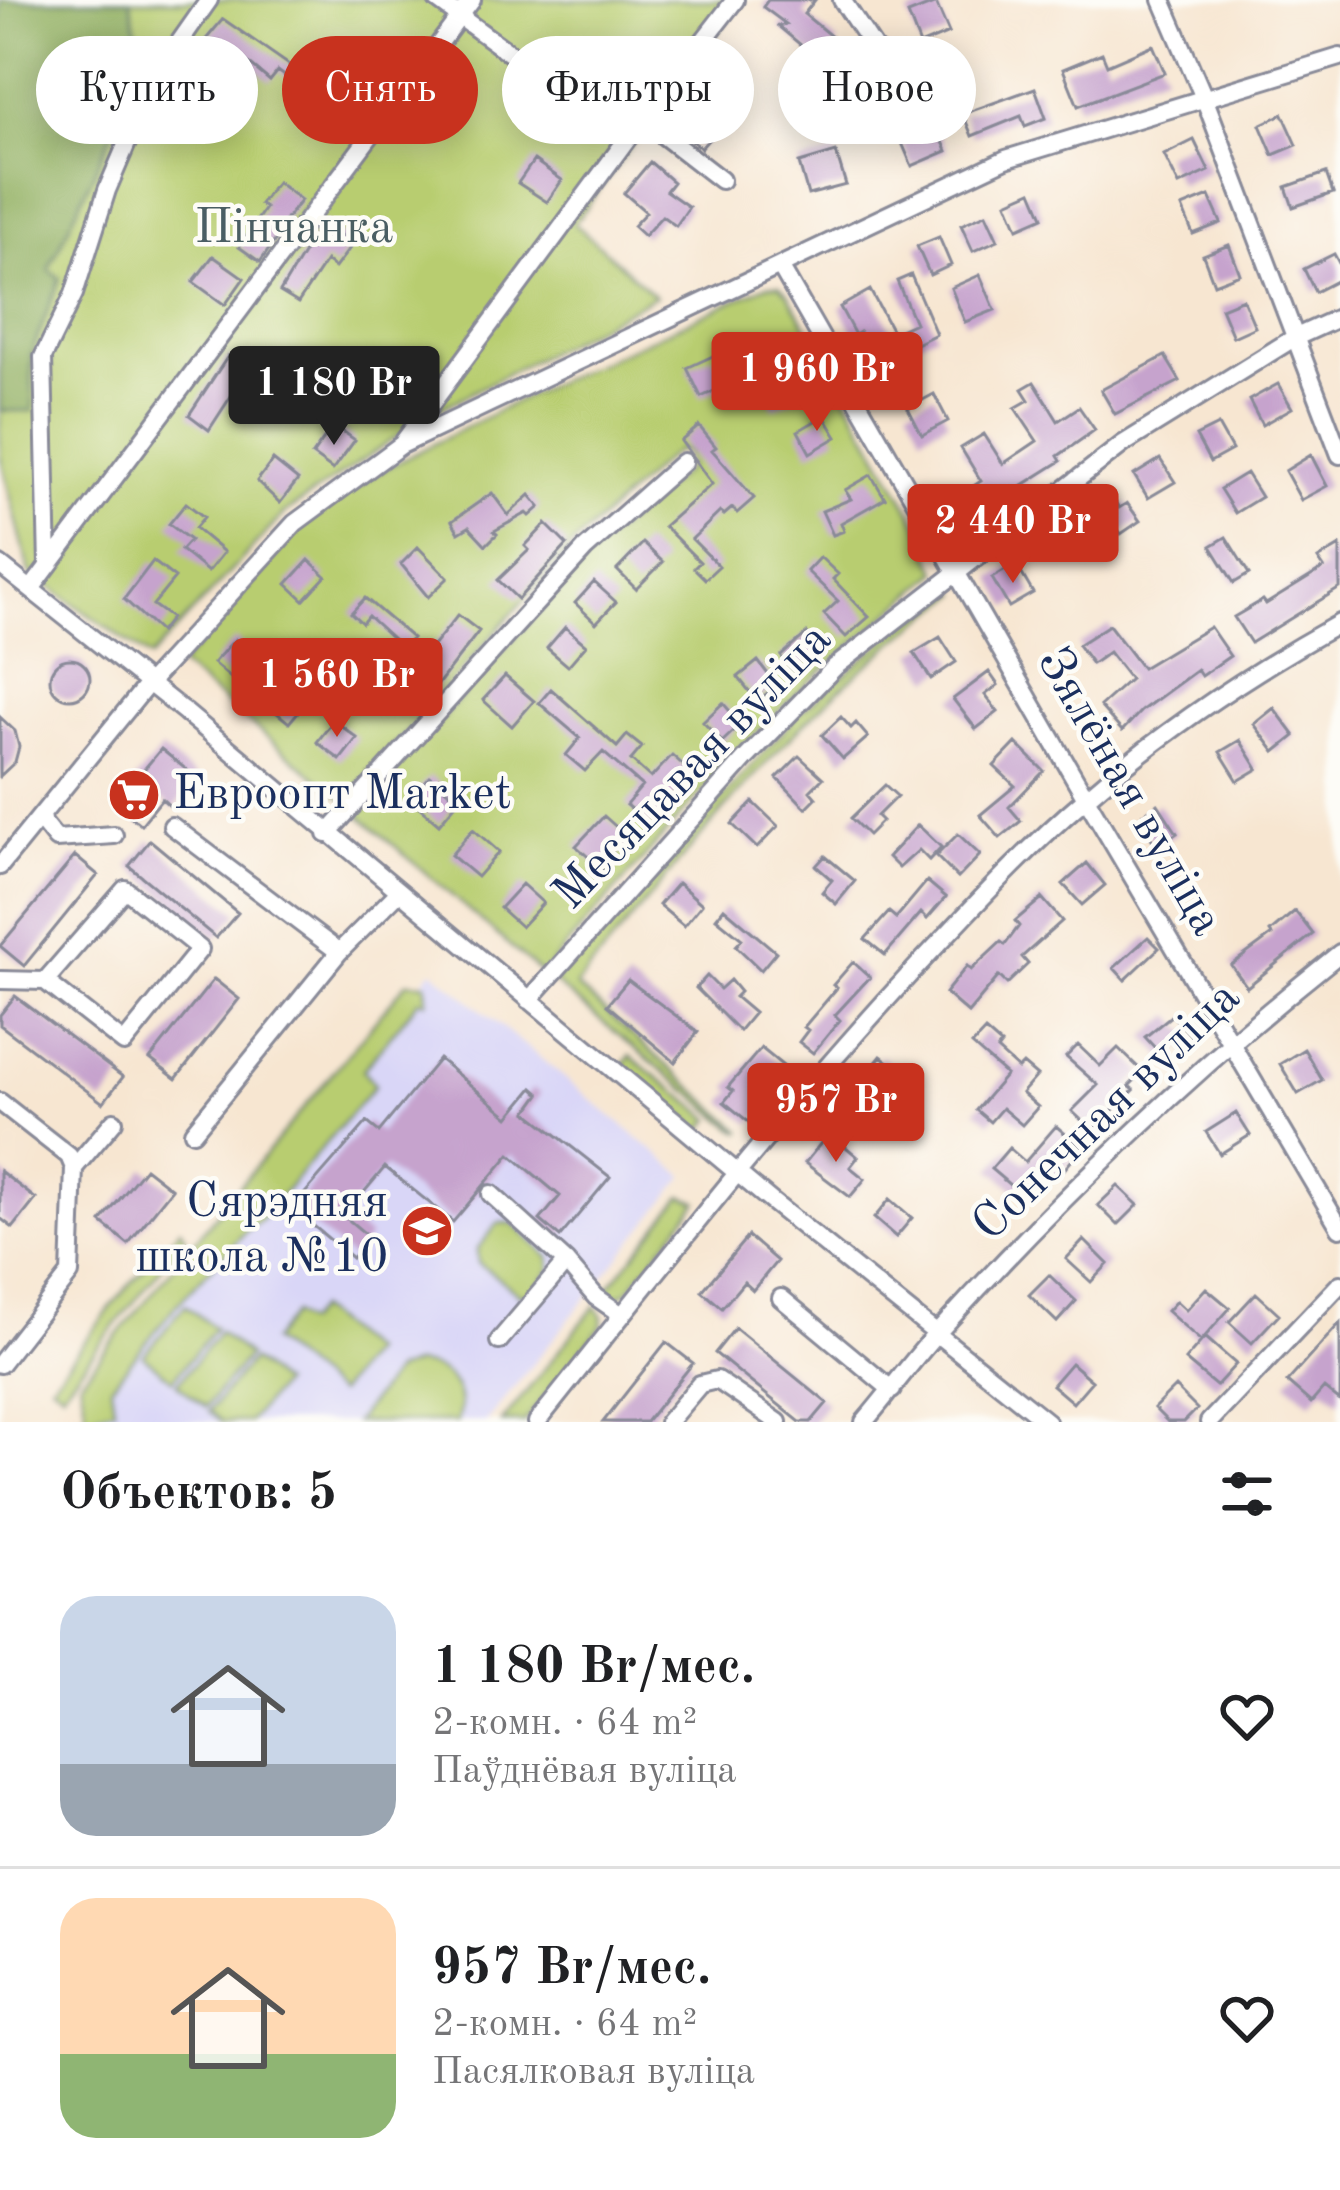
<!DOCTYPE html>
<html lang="ru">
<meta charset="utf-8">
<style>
:root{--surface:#fff;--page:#f2f2f2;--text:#202124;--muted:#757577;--line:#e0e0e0;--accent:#c8321e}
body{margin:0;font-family:"Old Standard TT",serif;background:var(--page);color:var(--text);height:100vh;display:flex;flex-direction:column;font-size:45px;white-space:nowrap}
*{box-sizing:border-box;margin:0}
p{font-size:39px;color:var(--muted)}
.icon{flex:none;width:66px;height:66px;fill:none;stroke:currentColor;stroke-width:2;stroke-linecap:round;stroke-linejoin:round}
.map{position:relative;height:1422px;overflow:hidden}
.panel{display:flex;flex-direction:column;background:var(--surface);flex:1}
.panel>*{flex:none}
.guide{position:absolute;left:36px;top:36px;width:1269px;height:108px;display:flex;gap:24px}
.price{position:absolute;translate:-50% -102px;padding:0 27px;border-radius:12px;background:var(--accent);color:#fff;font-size:39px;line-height:78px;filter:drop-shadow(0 3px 6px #0008)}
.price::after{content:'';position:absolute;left:50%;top:72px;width:36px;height:27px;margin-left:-18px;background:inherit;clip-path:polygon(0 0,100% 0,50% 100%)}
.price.selected{background:#222;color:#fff}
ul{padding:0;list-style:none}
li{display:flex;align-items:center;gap:36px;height:300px;padding:0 60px}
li+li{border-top:3px solid var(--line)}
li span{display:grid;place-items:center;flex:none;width:336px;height:240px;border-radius:36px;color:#555}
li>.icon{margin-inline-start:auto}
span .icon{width:144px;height:144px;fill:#fffc;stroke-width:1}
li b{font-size:51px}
h2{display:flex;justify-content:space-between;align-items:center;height:144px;padding:0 60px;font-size:51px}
.tag{padding:0 42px;border-radius:54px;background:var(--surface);box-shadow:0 6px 30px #0003;font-size:42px;line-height:108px}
.tag.selected{background:var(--accent);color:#fff}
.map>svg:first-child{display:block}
.built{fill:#d9d6f7}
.green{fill:#b8cd70;stroke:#6a7e67;stroke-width:3}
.forest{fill:#92b062;stroke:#567060;stroke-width:3}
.building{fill:#c6a3cd}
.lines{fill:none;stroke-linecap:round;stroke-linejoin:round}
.minor-casing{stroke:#898a98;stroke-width:22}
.minor{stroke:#fff;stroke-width:16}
.labels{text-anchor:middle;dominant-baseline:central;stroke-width:9;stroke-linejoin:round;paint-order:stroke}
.park-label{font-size:48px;fill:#4a5e63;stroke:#fdfcf7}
.street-label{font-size:48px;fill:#1b2f5e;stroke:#fdfcf7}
.poi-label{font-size:48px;fill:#1b2f5e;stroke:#fdfcf7;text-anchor:start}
</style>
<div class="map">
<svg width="1340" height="1422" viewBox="0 0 1340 1422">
<rect width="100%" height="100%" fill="#fdfcf7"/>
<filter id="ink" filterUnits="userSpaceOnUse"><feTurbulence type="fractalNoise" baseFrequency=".00833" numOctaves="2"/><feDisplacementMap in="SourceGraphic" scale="24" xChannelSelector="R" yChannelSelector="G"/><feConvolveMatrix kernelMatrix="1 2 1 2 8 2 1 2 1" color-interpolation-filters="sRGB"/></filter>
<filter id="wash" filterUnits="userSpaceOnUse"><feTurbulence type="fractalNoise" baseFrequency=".004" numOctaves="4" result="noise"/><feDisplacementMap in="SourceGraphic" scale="48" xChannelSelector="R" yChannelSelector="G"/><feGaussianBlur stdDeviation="2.7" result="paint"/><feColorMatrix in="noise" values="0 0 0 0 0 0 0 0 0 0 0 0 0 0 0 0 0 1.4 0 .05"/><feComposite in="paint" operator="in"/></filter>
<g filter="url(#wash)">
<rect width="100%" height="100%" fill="#f7e6d1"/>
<!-- built -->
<path class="built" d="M432,970l253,206 -199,246h-390l-8,-37z"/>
<!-- green -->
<path class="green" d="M84,0h658l-168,223 81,73 -226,119 -144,98 -135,145 -120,-85 -30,-117v-127z
M768,285h11l9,9 129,228 21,50 -129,110 -71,69 -196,223 -183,-159 -1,-5 232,-255 99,-88 -4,-15 -7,-2 -12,9 -91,84 -230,258 -165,-135 117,-137 78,-55 160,-82z
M948,586l11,8c-153,103 -266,252 -383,392l167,146 -7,-2 -183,-148 249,-271z
M407,982l19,1 1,18 -8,-1 -56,70 12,15 -115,136 -14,10 -73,78 -62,77 3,22 -19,5 1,9h-8l-8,-41z
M630,1056l82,63 -10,12 -79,-66z
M682,1196l16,6 -71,90 -15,7 -8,-6z
M498,1223h14l38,35 1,12 -20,24h-12l-41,-31 -1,-13z
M180,1229l6,8 -124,155 -11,-8 73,-93z
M185,1305l30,23 -42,52 -30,-24z
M595,1306l8,11 -1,8 -78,97h-22z
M317,1309l53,43 -33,42 -66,-53 22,-27 12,9z
M219,1332l29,24 -42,51 -29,-23z
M251,1360l30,24 -32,38h-27l-13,-11z
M415,1364c33,2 52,26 42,58h-102l40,-51z"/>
<!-- forest -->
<path class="forest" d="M0,0h130l14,65 -95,204 11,9 -29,77 2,56h-33z"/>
<g id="blocks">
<!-- building -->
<path class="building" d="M768,0h47l-11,14 34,28 -17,20 -43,-36 8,-2 -23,-17z
M936,3l13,30 -29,12 -12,-31z
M223,19l138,96 -15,23 -27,-18 9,-12 -50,-37 -8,10 -36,-30 -23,36 7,3 -10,24 -37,-16 16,-36z
M1153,45l12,28 -87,33 -15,-37 39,-16 5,12z
M604,56l30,23 -16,22 11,9 -7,9 -34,-24 8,-10 -9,-7z
M425,86l34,25 -17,22 -33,-26z
M1035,88l11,30 -21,8 -4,-10 -49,20 -9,-22z
M691,91l28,23 -16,19 7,5 -9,10 -35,-27z
M1283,114l14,31 -24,10 -13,-30z
M934,121l13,30 -35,15 -13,-30z
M1194,140l15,31 -30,14 -15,-30z
M836,152l10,33 -38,10 -9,-32z
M534,160l28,20 -15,22 -29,-19z
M650,162l23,20 -7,9 23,16 -13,19 -14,-10 -18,20 -11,-10 13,-14 -22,-19z
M1326,173l7,20 -40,14 -7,-20z
M277,182l24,18 -25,32 3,3 -19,27 -21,-15 26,-39 -5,-4z
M1032,191l11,26 -25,11 -11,-26z
M1209,196l12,27 -28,11 -11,-27z
M986,214l12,26 -25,11 -12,-26z
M323,221l30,23 -18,24 -9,-7 -28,42 -18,-11z
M939,237l12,28 -21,10 -13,-29z
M1229,245l11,29 -26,10 -11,-29z
M1334,254l6,11v14l-25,13 -11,-23z
M213,256l31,22 -19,27 -32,-23z
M911,275l25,59 -30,15 4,9 -30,15 -20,-41 -5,3 -15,-28 30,-17 23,43 22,-10 -18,-42z
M980,275l15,35 -30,12 -14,-34z
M1243,299l12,28 -22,10 -12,-29z
M799,346l9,23 4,-2 10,17 -48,24 -12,-27 17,-7 -7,-16z
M228,356l20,14 -39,60 -20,-15z
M713,356l14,29 -26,12 -14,-29z
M1165,356l15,25 -65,33 -14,-24z
M1034,382l24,39 21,-14 16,23 -37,26 3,5 -76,48 -13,-22 9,-6 -20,-33 23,-14 19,30 34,-23 -22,-33 14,-8 -7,-11z
M1278,384l14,24 -30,17 -13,-25z
M934,394l14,27 -26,14 -14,-27z
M824,416l13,21 -27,16 -12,-22z
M334,425l21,15 -22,30 -21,-15z
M1218,425l14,25 -22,12 -14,-26z
M699,426l17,21 -4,3 42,48 -17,15 -5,-5 -8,7 -4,-3 -28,27 27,27 -14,13 -11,-11 6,-6 -36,-36 48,-42 -31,-43z
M1311,455l16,31 -26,14 -16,-29z
M1160,459l15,23 -27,16 -14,-23z
M273,460l25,20 -18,23 -23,-22z
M1246,473l15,24 -26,16 -15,-24z
M871,475l14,23 -44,25 3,8 -11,4 -11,-24 29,-12 -6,-9z
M492,493l16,22 22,-20 10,12 -10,9 -3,-3 -33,18 3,3 -11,11 -17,-18 -10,6 -7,-12z
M1112,497l7,11 8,-5 13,18 -19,13 -11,-15 -10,6 -10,-12z
M186,503l18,14 -9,11 29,24 -16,20 -27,-22 9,-10 -21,-16z
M1066,520l13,21 -30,19 -13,-21z
M546,524l21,21 -49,54 -20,-19 31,-30 -4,-4z
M1226,537l23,37 -15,9 -23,-37z
M643,543l20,19 -27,27 -19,-19z
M1340,546v42l-89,55 -17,-26 29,-17 3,4 58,-36 -6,-9z
M418,547l30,31 -20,19 -27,-33z
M820,557l18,17 -5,5 36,38 -23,20 -22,-23 14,-13 -31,-30z
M309,560l17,16 -22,24 -17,-16z
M153,561l22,17 -22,27 18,13 -11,14 -36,-33z
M1016,564l17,29 -24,14 -17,-29z
M594,582l22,20 -20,21 -21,-20z
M365,598l47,40 -9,10 -35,-32 -6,7 -11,-10z
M458,615l21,16 -54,70 -22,-18z
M1109,625l33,43 68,-41 20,29 -29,20 -4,-6 -56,41 -19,20 -22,-25 30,-27 -21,-27 -17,12 -14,-19z
M565,627l21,18 -18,21 -21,-18z
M807,633l15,17 -27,23 -14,-17z
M940,637l16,25 -25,17 -17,-26z
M235,639l19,17 -21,24 -20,-17z
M50 679a20 20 0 1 1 40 0a20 20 0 1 1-40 0Z
M758,661l19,25 -20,15 -19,-24z
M989,672l9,13 -13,10 13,17 -22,17 -23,-30z
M505,676l29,25 -22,25 -29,-26z
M283,680l25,20 -19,23 -24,-20z
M551,689l66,58 10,-12 15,12 -11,13 20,18 21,-23 21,19 -42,52 -25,-21 16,-19 -39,-34 -18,19 -19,-16 14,-17 -41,-35z
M723,703l18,21 -19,18 -19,-20z
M1274,708l21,28 -20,16 -21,-28z
M0,717l15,14 4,16 -4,15 -15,14z
M841,717l10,11 5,-5 12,14 -25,22 -21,-24z
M334,720l23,18 -17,22 -23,-18z
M1240,740l18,29 -20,12 -18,-29z
M1016,743l28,28 -35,36 12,14 -21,17 -20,-23 35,-29 -21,-20z
M161,749l37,30 -25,30 -11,-10 -21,26 -26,-21z
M799,756l24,22 -13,13 6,7 -10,10 -29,-30z
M430,776l29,24 -20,24 -29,-25z
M885,785l12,11 -20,20 5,5 -14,14 -17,-17z
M753,802l25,24 -21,22 -25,-24z
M1158,804l19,29 -20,14 -19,-29z
M604,816l28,25 -28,30 -28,-25z
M918,825l23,22 -12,13 -10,-10 -20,18 -11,-11z
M473,829l26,23 -22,25 -26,-22z
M958,834l22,21 -22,23 -22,-22z
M150,840l88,73 -22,25 -87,-72z
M75,856l23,19 -74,91 -24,-20z
M825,856l30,25 -19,23 -14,-12 10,-12 -16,-14z
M1087,863l18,22 -23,20 -19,-21z
M927,881l19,16 -19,22 -6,-6 -36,42 -20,-16 24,-27 7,6z
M678,883l24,21 -18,22 -25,-21z
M522,884l21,19 -22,24 -21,-19z
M1042,898l20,23 -40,36 6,7 -21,20 -8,-8 -31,37 -23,-20 22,-27 4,4 30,-28 4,3 14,-19 -4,-5z
M724,908l52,44 -15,18 -25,-24 6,-7 -26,-21z
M1295,911l18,23 -66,53 -16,-22 41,-30 -2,-3z
M1148,937l11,11 -34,32 -11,-12z
M853,962l17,15 -35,38 5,5 -27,33 -14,-11 9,-12 -4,-3 33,-39 -4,-3z
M707,976l13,13 10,-9 10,12 -5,5 19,16 -15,18 -43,-43z
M214,979l25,20 -63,80 -26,-20z
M628,980l70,52 -23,30 -68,-57z
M15,996l108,81 -20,26 -103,-78v-10z
M1172,1015l20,22 -26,23 -21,-23z
M985,1031l16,14 -4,5 21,19 5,-5 14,12 -15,17 16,14 -16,18 -20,-17 -12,14 -14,-12 30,-35 -34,-30z
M1078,1045l22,21 18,-18 25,24 -14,14 5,4 -42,40 -20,-19 26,-26 -32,-28z
M761,1048l32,26 -42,50 -27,-22 9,-11 -5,-4z
M1304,1049l18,31 -24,14 -18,-30z
M881,1056l26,20 -25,31 -25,-21z
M439,1059l70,58 24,-29 7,6 -13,18 83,65 -50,60 -20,-17 20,-24 -50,-42 -57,68 -68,-55 -41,49 25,21 -17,21 -60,-50 75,-86 12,10z
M1236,1113l14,22 -30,19 -14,-22z
M1056,1126l26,22 -25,30 -15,-13 -24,27 -27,-23 18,-21 16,14z
M829,1133l29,24 -8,10 15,12 -15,18 -45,-34z
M145,1168l27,21 -44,55 -27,-22z
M0,1171l36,28 -23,29 -13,-10z
M1118,1186l20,19 -20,20 -20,-20z
M890,1199l22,19 -16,19 -22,-19z
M748,1236l29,25 -24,29 -9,-8 -22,26 -20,-17z
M1084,1240l24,24 -17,18 -25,-23z
M1049,1275l27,26 -19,21 -28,-27z
M1206,1288l24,20 -29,33 -34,-30 9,-10 10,9z
M1256,1293l23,21 -27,29 -23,-21z
M1340,1323v78l-16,-13 -13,15 -24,-21z
M735,1328l92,75 -16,19h-11l-85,-69z
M1205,1337l31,27 -20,22 -31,-26z
M666,1342l27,21 -47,59h-43z
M1071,1363l21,18 -19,22 -21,-18z
M1175,1387l22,22 -13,13h-16l-14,-14z"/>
</g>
</g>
<g filter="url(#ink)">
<use href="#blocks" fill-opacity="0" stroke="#898a98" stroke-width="3"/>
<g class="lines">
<!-- minor casing -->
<g class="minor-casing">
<path id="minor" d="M437,0l190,139
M842,0l40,60
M1162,0l43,100 135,355
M642,119l79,61
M781,268l305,530 254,430
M404,441l223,-302 108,-139
M0,565l185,147 586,489 276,221
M48,566l-5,-209 31,-63 33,-104 26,-61 36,-72 40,-57
M31,589l441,-589
M40,819l16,20 58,-4
M172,826l167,126
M327,834l258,-285 98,-87
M0,866l147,-181 148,-162 106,-78 605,-286 334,-102
M0,980l45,1 79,62 76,-94 -75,-60 -80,92
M529,1000l218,-243 88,-90 288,-223 171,-106 46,-21
M0,1102l69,54 5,12 -4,106 -70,90
M193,1132l146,-180 59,-59
M74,1168l40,-47
M491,1194l75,68 30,35 26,18
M781,1298l111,92
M499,1341l67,-79
M537,1422c126,-158 249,-315 386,-462 52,-55 104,-112 162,-161 78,-68 165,-126 255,-176
M668,1422l32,-38 17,-4 61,42
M864,1422c26,-30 49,-63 76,-92 125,-138 254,-261 400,-377
M1209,1422l131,-138"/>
</g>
<!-- minor -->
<use href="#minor" class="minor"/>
</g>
</g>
<!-- icons -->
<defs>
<g id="supermarket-disc" transform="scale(2.7)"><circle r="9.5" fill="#c8321e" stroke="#fdfcf7"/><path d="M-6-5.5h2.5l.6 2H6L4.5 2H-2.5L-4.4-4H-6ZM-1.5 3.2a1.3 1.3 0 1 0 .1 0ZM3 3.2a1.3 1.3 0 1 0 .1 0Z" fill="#fff"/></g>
<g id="school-disc" transform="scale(2.7)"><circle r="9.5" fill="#c8321e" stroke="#fdfcf7"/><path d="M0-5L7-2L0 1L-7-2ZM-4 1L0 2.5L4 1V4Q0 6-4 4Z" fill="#fff"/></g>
</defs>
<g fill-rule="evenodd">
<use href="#supermarket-disc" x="134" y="795"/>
<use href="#school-disc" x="427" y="1231"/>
</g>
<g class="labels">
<!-- park labels -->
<g class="park-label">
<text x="294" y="229">Пінчанка</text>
</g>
<!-- street labels -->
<g class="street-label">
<text transform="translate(693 767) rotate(-46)">Месяцавая вуліца</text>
<text transform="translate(1129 792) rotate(60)">Зялёная вуліца</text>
<text transform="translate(1107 1112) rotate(-44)">Сонечная вуліца</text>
</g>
<!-- poi labels -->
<g class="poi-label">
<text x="173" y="795">Евроопт Market</text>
<text x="388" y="1203" text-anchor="end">Сярэдняя<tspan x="388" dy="55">школа №10</tspan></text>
</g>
</g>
</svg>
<b class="price" style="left:817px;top:434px">1 960 Br</b>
<b class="price selected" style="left:334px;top:448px">1 180 Br</b>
<b class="price" style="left:1013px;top:586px">2 440 Br</b>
<b class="price" style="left:337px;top:740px">1 560 Br</b>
<b class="price" style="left:836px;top:1165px">957 Br</b>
<div class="guide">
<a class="tag">Купить</a>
<a class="tag selected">Снять</a>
<a class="tag">Фильтры</a>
<a class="tag">Новое</a>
</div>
</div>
<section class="panel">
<h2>Объектов: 5<svg class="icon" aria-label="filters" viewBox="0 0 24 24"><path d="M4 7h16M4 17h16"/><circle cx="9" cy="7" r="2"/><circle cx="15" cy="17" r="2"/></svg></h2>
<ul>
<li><span style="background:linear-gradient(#c9d6e8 70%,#9aa5b1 0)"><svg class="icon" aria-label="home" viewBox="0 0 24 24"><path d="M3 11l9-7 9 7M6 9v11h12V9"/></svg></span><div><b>1 180 Br/мес.</b><p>2-комн. · 64 m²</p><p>Паўднёвая вуліца</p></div><svg class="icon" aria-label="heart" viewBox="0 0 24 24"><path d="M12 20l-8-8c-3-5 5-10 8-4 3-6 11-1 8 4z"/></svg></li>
<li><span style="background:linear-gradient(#ffd9b3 65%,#8fb573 0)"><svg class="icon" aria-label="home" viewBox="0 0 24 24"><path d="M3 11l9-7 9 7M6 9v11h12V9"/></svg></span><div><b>957 Br/мес.</b><p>2-комн. · 64 m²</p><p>Пасялковая вуліца</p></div><svg class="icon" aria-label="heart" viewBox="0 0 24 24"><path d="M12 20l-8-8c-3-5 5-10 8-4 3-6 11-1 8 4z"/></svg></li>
</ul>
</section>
